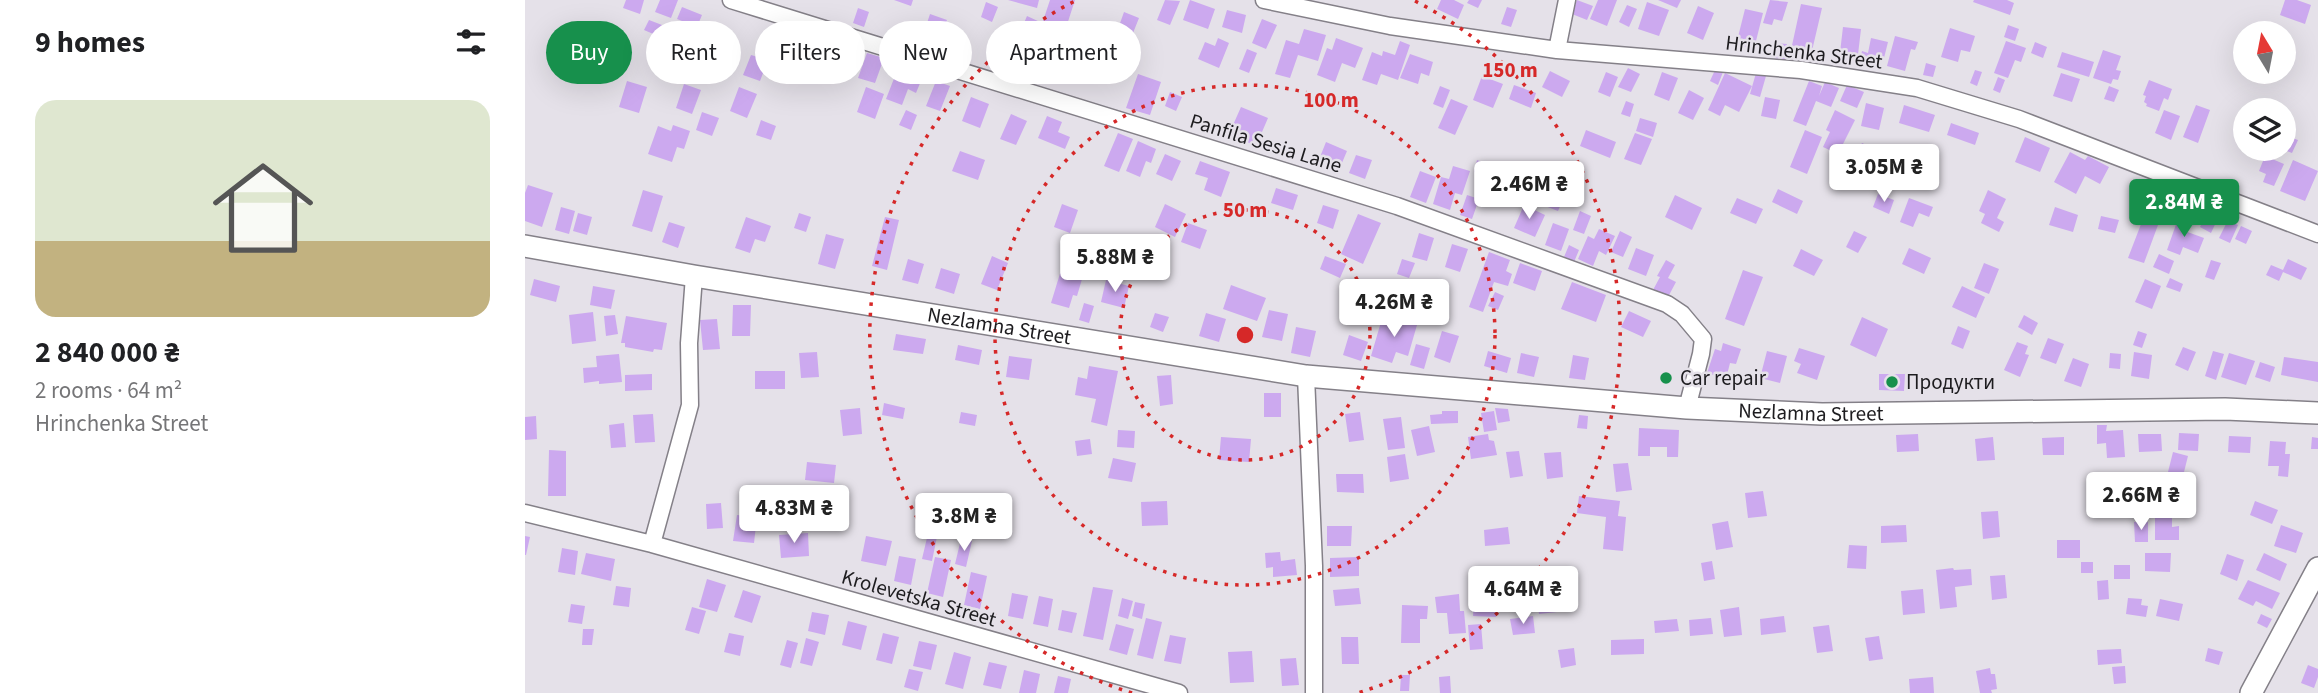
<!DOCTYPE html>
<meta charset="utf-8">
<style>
:root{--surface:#fff;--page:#f2f2f2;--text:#202124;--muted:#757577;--accent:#17904c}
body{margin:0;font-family:"Source Sans 3",sans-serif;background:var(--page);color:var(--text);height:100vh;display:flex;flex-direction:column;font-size:26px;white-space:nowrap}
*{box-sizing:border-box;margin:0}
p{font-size:23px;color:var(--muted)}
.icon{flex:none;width:38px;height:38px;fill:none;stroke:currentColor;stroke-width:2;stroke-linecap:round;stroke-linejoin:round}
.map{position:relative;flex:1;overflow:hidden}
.sheet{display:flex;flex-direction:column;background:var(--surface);width:525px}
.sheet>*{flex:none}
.hud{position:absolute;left:21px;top:21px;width:665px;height:63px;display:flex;gap:14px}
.needle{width:46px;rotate:350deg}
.tools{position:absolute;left:1708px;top:21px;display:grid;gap:14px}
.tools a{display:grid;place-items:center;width:63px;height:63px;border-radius:50%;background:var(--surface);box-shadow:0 7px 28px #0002;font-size:35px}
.price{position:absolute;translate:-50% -60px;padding:0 16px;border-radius:7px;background:#fff;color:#222;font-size:23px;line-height:46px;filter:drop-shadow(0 2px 4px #0008)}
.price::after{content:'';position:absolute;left:50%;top:42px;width:21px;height:16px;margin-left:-10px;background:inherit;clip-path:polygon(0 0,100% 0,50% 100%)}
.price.active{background:var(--accent);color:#fff}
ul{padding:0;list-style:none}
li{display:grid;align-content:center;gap:14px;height:371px;padding:0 35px}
li span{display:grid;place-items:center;height:217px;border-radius:21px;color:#555}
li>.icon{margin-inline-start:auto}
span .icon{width:126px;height:126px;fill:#fffc;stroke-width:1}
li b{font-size:30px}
h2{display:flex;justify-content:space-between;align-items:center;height:84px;padding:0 35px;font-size:30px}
.pill{padding:0 24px;border-radius:32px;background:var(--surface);box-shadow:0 7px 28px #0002;font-size:24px;line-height:63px}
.pill.active{background:var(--accent);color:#fff}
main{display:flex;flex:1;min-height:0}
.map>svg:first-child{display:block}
.building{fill:#cca9ef}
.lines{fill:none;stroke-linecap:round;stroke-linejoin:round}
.minor-casing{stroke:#848088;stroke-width:19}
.tertiary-casing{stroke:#848088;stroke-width:24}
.minor{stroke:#fff;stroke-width:16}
.tertiary{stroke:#fff;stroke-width:21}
.ring{fill:none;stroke:#d62828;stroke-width:3.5;stroke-dasharray:3.5 7}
.poi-dot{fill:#17904c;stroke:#e5e1e9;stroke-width:2.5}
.labels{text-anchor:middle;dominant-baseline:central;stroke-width:5;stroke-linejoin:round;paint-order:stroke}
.street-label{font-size:21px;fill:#1d1c1f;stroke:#e5e1e9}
.poi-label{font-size:21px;fill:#1d1c1f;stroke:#e5e1e9;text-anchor:start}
.centre{fill:#d62828;stroke:#e5e1e9;stroke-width:3.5}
.ring-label{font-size:21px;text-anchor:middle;font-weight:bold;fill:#d62828;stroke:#e5e1e9;stroke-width:5;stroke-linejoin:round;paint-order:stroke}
</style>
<main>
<section class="sheet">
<h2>9 homes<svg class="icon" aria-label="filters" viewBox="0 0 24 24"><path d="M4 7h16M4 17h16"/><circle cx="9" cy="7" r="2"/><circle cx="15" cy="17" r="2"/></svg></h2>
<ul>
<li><span style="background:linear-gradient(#dfe7d0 65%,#c2b280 0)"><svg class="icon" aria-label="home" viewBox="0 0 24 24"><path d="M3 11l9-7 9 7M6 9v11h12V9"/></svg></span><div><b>2 840 000 ₴</b><p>2 rooms · 64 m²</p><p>Hrinchenka Street</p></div></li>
</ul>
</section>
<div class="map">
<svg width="1793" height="693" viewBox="0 0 1793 693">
<rect width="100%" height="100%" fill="#e5e1e9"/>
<!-- building -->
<path class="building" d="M101,0h18l-4,14 -17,-6z
M135,0h18l-7,18 -16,-6z
M369,0h19l-2,6z
M483,0h31l-2,8z
M525,0h25l-12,37 -23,-7z
M640,0l15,1 -10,24 -13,-5z
M665,0l25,9 -7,20 -25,-9z
M916,0h13l10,5 -6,14 -21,-10z
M944,0h13l-4,8 -11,-5z
M1052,0l16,6 -6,14 -15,-6z
M1073,0h19l-10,26 -17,-7z
M1133,0h23l-4,8z
M1245,0l18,2 -6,19 -8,-2 -2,6 -9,-2z
M1449,0h33l7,3 -4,12 -37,-13z
M1760,0h12l14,5 -6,19 -25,-9z
M461,2l12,5 -6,15 -11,-5z
M1122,2l22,8 -10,26 -21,-7z
M1276,4l21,4 -11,47 -20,-5z
M1102,5l10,4 -8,18 -10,-5z
M1173,6l16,7 -11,27 -16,-7z
M157,7l20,8 -5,12 -20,-8z
M982,7l10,3 -6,17 -10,-3z
M333,8l11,4 -5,15 -11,-4z
M1220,9l18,4 -9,36 -18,-4z
M702,10l19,5 -4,18 -20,-6z
M599,12l15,6 -12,30 -14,-5z
M405,14l17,6 -8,24 -17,-6z
M502,16l13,6 -15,32 -15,-6 11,-26 3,1z
M737,19l15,6 -11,24 -14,-6z
M124,20l13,5 -4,11 -14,-6z
M386,25l10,4 -6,15 -10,-3z
M1483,25l11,4 -4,12 -11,-4z
M1318,27l18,2 -4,34 -18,-2z
M1425,28l25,8 -5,16 -9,-2 -3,12 -17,-5z
M779,29l22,6 -8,26 -20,-6 -8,23 -15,-4 11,-34 13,4z
M290,31l28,9 -6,18 -28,-10z
M184,32l12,5 -3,7 14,6 -7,18 -27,-10z
M1370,36l23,6 -3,8 -4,-1 -6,22 -18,-5z
M322,37l19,6 -6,22 -20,-6z
M693,38l11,5 -10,25 -21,-9 7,-17 10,4z
M811,38l27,10 -8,20 -13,-5 -7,19 -18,-7 10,-27 5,2z
M1346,38l17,4 -5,20 -12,-3 -2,9 -10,-3 3,-14 6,2z
M875,41l10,4 -12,35 -17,-6 -4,11 -15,-5 10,-28 10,4 1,-5 12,4z
M1481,41l20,7 -5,14 -6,-2 -7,18 -14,-5z
M1510,42l12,5 -4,11 -12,-5z
M1251,43l11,1 -2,15 -11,-1z
M543,46l16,6 -5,12 -16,-7z
M722,49l10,4 -8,20 -10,-4z
M1578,50l18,6 -5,14 5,1 -3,9 -5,-1 -2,5 -18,-6z
M510,51l15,7 -10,24 -16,-6z
M583,51l10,5 -6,14 -10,-4z
M1537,52l32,10 -5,15 -32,-10z
M342,53l17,5 -9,25 -17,-5z
M885,54l23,8 -4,14 -8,-3 -3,11 -18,-6z
M226,55l17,5 -8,21 -17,-6z
M72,56l22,8 -6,15 -21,-8z
M1401,63l10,3 -3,11 -10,-2z
M380,68l18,8 -7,17 -8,-4 -6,16 -16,-6 9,-23 6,2z
M1103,68l12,6 -9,18 -13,-5z
M1190,70l8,2 -5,13 -8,-4z
M1450,70l7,2 -5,14 -7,-3z
M1025,71l20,10 -8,16 -20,-10z
M1081,72l12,5 -8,20 -12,-5z
M1137,72l16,6 -9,23 -15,-6z
M1200,73l27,13 -13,26 -14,-7 -5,11 -12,-6z
M1231,73l10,3 -6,21 -10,-3z
M1536,73l19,6 -8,23 -19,-6z
M613,74l23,8 -11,33 -24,-7z
M957,76l21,8 -10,24 -20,-8z
M1473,77l7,3 -5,13 -7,-3z
M1624,80l23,9 -4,11 -4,-2 -5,13 -13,-5 1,-2 -3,-2 2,-6 -3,-1z
M102,81l20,6 -8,26 -20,-6z
M411,81l14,5 -10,25 -14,-5z
M1284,81l13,5 -3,10 6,-14 14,6 -8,19 -15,-6 -10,25 -13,-5z
M159,84l17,6 -9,24 -16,-6z
M989,85l22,8 -5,15 -22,-9z
M1322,85l17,7 -7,16 -17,-7z
M915,86l10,4 -7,18 -10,-4z
M1584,86l10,4 -5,12 -10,-3z
M214,87l18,7 -10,24 -17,-7z
M341,87l18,7 -9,25 -18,-7z
M1164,90l15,8 -11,22 -15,-7z
M645,92l12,5 -6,14 -11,-5z
M446,97l18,7 -9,24 -18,-7z
M1240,97l15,3 -4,19 -15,-3z
M926,99l17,7 -13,29 -17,-7z
M1101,101l8,3 -4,13 -9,-3z
M1738,101l10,4 -2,5h-12z
M1341,103l18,5 -5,22 -18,-4z
M1379,105l31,10 -6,17 -30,-9z
M1671,105l14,5 -12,33 -15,-6z
M716,107l27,11 -12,28 -27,-12z
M381,110l11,5 -6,15 -12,-5z
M1310,110l20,10 -17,34 -15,-7 7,-15 -4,-2z
M1639,110l16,6 -9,24 -16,-7z
M177,112l17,6 -7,18 -16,-6z
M486,114l16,7 -11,24 -16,-6z
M522,116l15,6 -4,10 12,5 -5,12 -27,-11z
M1115,118l17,5 -4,14 -17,-6z
M236,120l15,6 -5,14 -15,-5z
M1426,123l28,10 -4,12 -28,-10z
M148,125l17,6 -6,18 -7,-2 -5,15 -24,-8 10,-28 13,5z
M1061,130l30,12 -6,16 -30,-12z
M1280,130l17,7 -15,37 -17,-7z
M593,133l15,6 -14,33 -15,-6z
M1110,133l17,6 -11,26 -17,-6z
M1762,136l11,4 -6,13 -8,-3z
M1500,137l25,11 -10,24 -25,-10z
M613,141l18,8 -5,14 -5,-2 -6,16 -14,-6z
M801,142l21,9 -8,19 -21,-8z
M1337,143l17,8 -8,15 -16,-8z
M435,151l25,9 -7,20 -26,-9z
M1545,152l15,8 3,-4 21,11 -9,17 -15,-8 -9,18 -22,-12z
M640,154l16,7 -9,20 -16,-7z
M831,155l16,5 -7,19 -16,-6z
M1740,156l19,8 -10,22 -11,-4 3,-8 -7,-3z
M1385,158l13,5 -8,21 -13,-5z
M952,160l16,6 -3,11 -16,-5z
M1768,160l25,11 -13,30 -25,-10z
M675,161l30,11 -9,25 -17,-7 4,-12 -13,-4z
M928,166l17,5 -8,24 -7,-2 -5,17 -17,-6 8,-27 8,2z
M895,171l16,6 -10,26 -16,-6z
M3,185l25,8 -11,34 -17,-6v-28z
M751,188l22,7 -5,15 -22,-7z
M1253,189l25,12 -6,13 -25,-12z
M118,190l20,6 -11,36 -20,-6z
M1463,190l18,9 -9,19 7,4 -5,10 -18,-9 4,-9 -6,-3z
M1026,192l13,5 -6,14 -13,-5z
M1353,194l16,6 -5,14 -16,-7z
M942,195l12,4 -7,20 -12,-4z
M1150,195l27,13 -10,22 -27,-13z
M1212,198l26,11 -7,15 -26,-11z
M1384,198l24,9 -4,10 -10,-4 -6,14 -13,-5z
M537,204l16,6 -8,23 -16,-6z
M640,204l21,10 -11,23 -20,-10z
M798,205l16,5 -6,19 -16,-6z
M999,205l21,10 -10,22 -21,-9z
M36,207l14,4 -6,23 -14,-4z
M1530,207l23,8 -5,17 -24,-7z
M1055,211l11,5 -7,18 -11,-4z
M1683,211l11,5 -8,17 -11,-6z
M53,213l14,4 -5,18 -14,-4z
M274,213l12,4 -5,15 -12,-4z
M833,214l23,9 -18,41 -22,-10z
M1576,216l18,4 -4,13 -17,-4z
M1654,216l7,3 -4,11 22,8 -6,15 -15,-6 -3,8 -13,-5z
M221,217l25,9 -6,16 -10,-3 -5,14 -15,-5z
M360,217l14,3 -12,50 -15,-4z
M1618,219l15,6 -14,38 -16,-5z
M1703,220l10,5 -8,18 -11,-5z
M144,222l16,5 -7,21 -16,-6z
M663,223l19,7 -7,19 -19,-7z
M1028,223l16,6 -8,22 -16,-6z
M1716,226l11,5 -6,13 -11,-5z
M1074,229l16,7 -9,19 -7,-4 -6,15 -15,-7 10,-23 6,3z
M1095,231l12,6 -9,20 -12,-5z
M1329,231l13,6 -9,16 -12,-6z
M894,233l15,5 -7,23 -15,-4z
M301,234l18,5 -9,30 -17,-5z
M927,244l16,5 -8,23 -15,-5z
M1044,245l10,5 -5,12 -10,-5z
M1111,248l18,7 -8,21 -18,-7z
M1384,248l22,10 -7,16 -22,-10z
M1276,249l22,11 -9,16 -21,-10z
M964,252l21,8 -4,11 6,3 -4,12 -14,-4 -11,30 -14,-5z
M1634,254l15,7 -5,13 -16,-7z
M467,256l16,7 -11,27 -16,-6z
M800,256l21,8 -6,14 -20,-9z
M383,259l16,5 -6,20 -16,-4z
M877,259l13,4 -6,15 -12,-4z
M1763,259l19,9 -6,12 -18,-8 -4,9 -13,-6 5,-10 12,5z
M1141,260l9,5 -7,13 8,4 -8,15 -15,-7 7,-13 -3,-1z
M1686,260l10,3 -7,17 -9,-3z
M995,263l22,8 -7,20 -22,-8z
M1459,263l15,6 -10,25 -15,-6z
M537,267l14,4 1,-4 8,2 -8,27 -4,-1 -4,13 -18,-5z
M416,268l19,6 -6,20 -19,-6z
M1218,270l20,7 -19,49 -19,-7z
M1645,278l13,6 -3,8 -14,-5z
M9,279l26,7 -4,16 -26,-7z
M1620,279l16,7 -9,23 -17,-7z
M581,280l23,6 -5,22 -23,-6z
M1047,282l34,13 -10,27 -35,-13z
M706,285l35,13 -9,23 -34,-12z
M68,286l22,4 -4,19 -21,-4z
M1437,286l23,11 -9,21 -24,-11z
M970,292l9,4 -6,14 -10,-4z
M559,303l10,3 -5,17 -10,-3z
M208,305h18l-1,31h-18z
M744,310l19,4 -6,27 -20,-4z
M1104,311l22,10 -8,16 -22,-10z
M68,312l3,29 -24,3 -3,-29z
M630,313l14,4 -6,15 -13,-5z
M681,313l20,6 -7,23 -20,-6z
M90,315l3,19 -12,2 -2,-20z
M1499,315l14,8 -6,12 -14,-8z
M101,316l41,7 -5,27 -8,-1 -1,3 -28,-5v-4h-4z
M862,316l30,9 -9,31 -12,-4 -4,11 -21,-7 10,-34 4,1z
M1337,317l26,12 -12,28 -26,-12z
M192,319l3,30 -17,1 -3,-30z
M1433,326l12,5 -7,18 -12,-5z
M771,327l20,4 -6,26 -19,-4z
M917,331l17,5 -9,27 -16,-6z
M1613,331l9,3 -5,14 -9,-3z
M371,334l30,5 -3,15 -30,-4z
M824,335l19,7 -7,19 -18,-6z
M1523,338l16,6 -8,20 -16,-6z
M1492,342l11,4 -3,8 4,1 -9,22 -16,-7z
M1198,343l18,6 -5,15 -6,-1 -4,16 -19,-6 8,-24 6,2z
M891,344l14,4 -6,21 -14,-4z
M433,345l24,5 -3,15 -24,-5z
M1658,347l13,5 -8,19 -13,-6z
M1274,348l26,8 -8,24 -20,-7 4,-9 -7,-3z
M963,351l23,7 -4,15 -23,-7z
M1242,351l20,5 -7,27 -20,-5z
M1688,351l11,3 -8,26 -11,-4z
M292,352l2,25 -18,1 -2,-25z
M1609,352l18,3 -3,24 -18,-3z
M996,353l18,4 -5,20 -17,-4z
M1585,353l11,1 -1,15 -11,-1z
M1704,353l26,8 -9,24 -25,-8z
M94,354l3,28 -23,2v-3l-15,2 -1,-15 14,-1 -1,-11z
M1048,355l16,3 -4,22 -16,-2z
M484,356l23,3 -3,21 -23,-3z
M1759,357l34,5v20l-37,-7z
M1548,358l16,6 -8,23 -17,-6z
M1735,362l15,5 -5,15 -15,-5z
M564,366l29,5 -11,55 -16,-4 5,-23 -21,-4 3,-18 9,2z
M230,371h30v18h-30z
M127,374v16l-27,1v-16z
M1354,374h26l-1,17 -25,-1z
M646,375l2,29 -13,2 -3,-30z
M739,393h17v24h-17z
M359,403l21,5 -2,11 -21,-4z
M335,408l2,26 -19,2 -3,-26z
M970,408l13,1 2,12 -12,2z
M917,411h16v12l-27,1 -1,-9 12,-1z
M969,411l3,19 -13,2 -3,-19z
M436,412l16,3 -2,11 -16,-3z
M835,412l4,28 -15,2 -4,-28z
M128,414l2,28 -20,1 -2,-28z
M1054,415l9,1 -1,13 -10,-1z
M11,416l1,23 -12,1v-23z
M876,417l4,31 -17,2 -5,-31z
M99,423l2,24 -15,1 -2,-23z
M1572,425h10l-1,6 17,-1 2,27 -18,1 -1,-15 -9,1z
M904,426l6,26 -18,4 -6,-26z
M1114,428l40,2 -1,27h-11v-10h-17v9h-12z
M593,430l17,1 -1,17 -17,-1z
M1654,433l20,1 -1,17 -20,-1z
M963,434l1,6 5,1 3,14 -26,4 -3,-22z
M1393,434l1,17 -22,1 -1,-17z
M1613,434h23l1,17 -23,1z
M1704,436l22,1 -1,16 -22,-1z
M696,437l30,2 -2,23 -30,-2z
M1468,437l2,23 -18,1 -2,-22z
M1539,437v18h-21l-1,-17z
M1787,437l6,1v11h-7z
M565,439l2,15 -15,2 -2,-15z
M1745,441l16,1 -1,12h5l-2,23 -10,-1 1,-10h-11z
M24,450l17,1v45h-18z
M994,451l4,25 -13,2 -4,-26z
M1036,452l2,25 -16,2 -3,-26z
M1648,452l15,4 -5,20 -15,-4z
M880,454l4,25 -19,3 -3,-25z
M588,458l23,5 -4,19 -24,-4z
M282,462l29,3 -2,18 -29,-3z
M1103,463l4,27 -16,2 -3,-28z
M811,474h27l1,19 -27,-1z
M1238,491l4,25 -19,2 -3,-25z
M1054,496l41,5 -2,15 8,1 -3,34 -20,-2 3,-32 -29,-4z
M642,501l1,24 -26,1 -1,-24z
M1730,501l23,9 -6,14 -22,-9z
M196,503l2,25 -16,1 -1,-25z
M1473,511l2,26 -17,2 -2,-27z
M1630,514h17v13l7,-1v14h-24z
M212,515l20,2 -3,26 -21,-2z
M1203,521l5,26 -17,3 -4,-26z
M1609,522h14v20h-13z
M405,525l9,2 -7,34 -10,-2z
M1381,525l1,17 -26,1v-17z
M1756,525l22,8 -7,20 -22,-7z
M802,526h25l-1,20h-24z
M983,527l2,17 -25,2 -1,-16z
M283,533l1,23 -28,2 -2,-23z
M0,536l5,1 -4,18h-1z
M341,536l26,5 -6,25 -25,-5z
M436,539l11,2 -6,26 -11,-3z
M1532,540h23v18h-23z
M1324,545l18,1 -1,23 -19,-1z
M37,548l16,3 -3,24 -17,-3z
M755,552l1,9 14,-2 2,16 -24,2v-10l-7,1 -1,-15z
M61,553l29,6 -4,22 -30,-7z
M1620,553h26l-1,19 -25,-1z
M1739,553l23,11 -7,17 -24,-11z
M1702,554l17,6 -7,21 -17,-7z
M374,556l17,3 -5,26 -17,-4z
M410,557l16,3 -8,37 -16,-4z
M834,557v19l-29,1v-19z
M1187,561l3,18 -11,2 -3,-18z
M1556,562h12v11h-12z
M1589,565h16v14h-16z
M1428,568l1,2 17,-1 1,16 -17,2 2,20 -17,2 -4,-39z
M446,572l16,4 -7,33 -16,-4z
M1480,575l2,23 -15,2 -2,-24z
M182,579l19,6 -9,27 -18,-5z
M1583,580l1,19 -11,1 -1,-19z
M1723,580l32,13 -8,16 -16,-8 -3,5 -15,-7z
M91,586l15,2 -2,19 -16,-2z
M1028,586l4,26 -18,2 -3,-25z
M568,587l20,3 -10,50 -20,-4z
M834,588l2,16 -26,2 -2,-16z
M1398,589l2,24 -22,2 -2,-24z
M218,590l18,6 -9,27 -18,-6z
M487,593l16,3 -5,23 -15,-3z
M934,594l1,17h4l2,22 -17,1 -2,-21h-10l-2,-16z
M514,596l14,3 -5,28 -15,-3z
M949,597l23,1 -1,19 -23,-1z
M597,598l11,3 -5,18 -10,-3z
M1603,598l14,1 -1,6 7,1 -2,11 -20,-3z
M1635,599l23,5 -4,17 -23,-5z
M610,602l10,2 -3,15 -10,-3z
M46,604l14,2 -3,18 -14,-2z
M877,605l26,1 -1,13h-7v24h-19z
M167,607l14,4 -7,23 -14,-4z
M1214,607l3,28 -18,2 -4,-27z
M537,610l15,3 -5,20 -14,-3z
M287,612l17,3 -4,20 -17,-4z
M1736,614l11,5 -5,9 -10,-5z
M1008,616l2,17 -22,2 -3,-16z
M1259,616l2,16 -25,3 -1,-16z
M621,618l16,4 -9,37 -16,-4z
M1186,618l2,16 -23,2 -1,-16z
M1152,619l2,12 -24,2 -1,-12z
M323,621l19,5 -6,24 -19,-5z
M591,624l18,5 -7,26 -18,-5z
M956,624l2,25 -13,1 -2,-25z
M1304,625l4,26 -16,2 -4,-26z
M58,629h11l-2,16h-10z
M204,633l15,3 -4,20 -16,-4z
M358,633l16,4 -7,27 -16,-4z
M645,635l16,3 -5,26 -17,-3z
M1354,636l4,23 -14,2 -4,-23z
M816,637h17l1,27h-17z
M281,638l13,4 -7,24 -12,-3z
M1119,639v15l-33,1v-15z
M262,640l11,3 -7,25 -11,-3z
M394,641l18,4 -6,25 -18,-4z
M1049,648l2,17 -15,3 -3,-18z
M1683,648l15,4 -4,13 -14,-4z
M1596,649l1,14 -24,2 -1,-15z
M727,651l2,31 -24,1 -2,-31z
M429,652l17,5 -8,32 -18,-5z
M771,658l3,27 -17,1 -2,-27z
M464,662l18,4 -6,23 -18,-4z
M1783,665l10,4v8l-4,11 -13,-5z
M1600,666l1,17 -12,1 -2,-17z
M1465,668l1,6h4l2,15 -6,1 1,3h-12l-4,-22z
M384,669l14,3 -5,19 -14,-4z
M499,670l16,4 -4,19h-17z
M876,675h9l-1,16h-9z
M533,676l13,3 -3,14h-14z
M925,676l1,17h-11l-1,-16z
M1408,677l1,16h-24l-1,-14z"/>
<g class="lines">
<!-- minor casing -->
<g class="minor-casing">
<path id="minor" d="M206,0l666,206 270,98 15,10 21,25 -2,15 -14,54
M739,0l126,26 167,24 244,20 116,18 102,31 299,115
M1032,50l10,-50
M781,376l8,190v127
M0,513l127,31 527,149
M127,544l38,-139 -1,-62 5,-67"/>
</g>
<!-- tertiary casing -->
<g class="tertiary-casing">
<g id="tertiary">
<path id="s1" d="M0,246l169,30 612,100 381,32 135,6 403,-5 93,4"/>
<path d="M1726,693l67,-125"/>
</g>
</g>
<!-- minor -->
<use href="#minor" class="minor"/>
<!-- tertiary -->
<use href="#tertiary" class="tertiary"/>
</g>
<!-- distance rings -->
<g class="ring">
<circle cx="720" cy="335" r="125"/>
<circle cx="720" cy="335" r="250"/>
<path d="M607 693A375 375 0 0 1 550 1M890 1A375 375 0 0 1 833 693"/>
</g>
<!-- markers -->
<g class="poi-dot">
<circle cx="1141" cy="378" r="7"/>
<circle cx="1367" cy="382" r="7"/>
</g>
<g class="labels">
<!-- street labels -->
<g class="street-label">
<text transform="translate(1279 52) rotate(7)">Hrinchenka Street</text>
<text transform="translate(741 143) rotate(17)">Panfila Sesia Lane</text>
<text stroke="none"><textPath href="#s1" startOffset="481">Nezlamna Street</textPath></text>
<text stroke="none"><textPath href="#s1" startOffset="1298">Nezlamna Street</textPath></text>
<text transform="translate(394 598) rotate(16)">Krolevetska Street</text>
</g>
<!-- poi labels -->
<g class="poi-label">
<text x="1155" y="378">Car repair</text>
<text x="1381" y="382">Продукти</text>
</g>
</g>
<circle cx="720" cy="335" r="10" class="centre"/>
<g class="ring-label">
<text x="985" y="77">150 m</text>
<text x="806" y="107">100 m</text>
<text x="720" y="217">50 m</text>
</g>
</svg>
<div class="tools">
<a><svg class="needle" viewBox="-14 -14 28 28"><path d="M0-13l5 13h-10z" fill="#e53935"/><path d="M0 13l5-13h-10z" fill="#757577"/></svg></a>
<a><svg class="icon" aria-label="layers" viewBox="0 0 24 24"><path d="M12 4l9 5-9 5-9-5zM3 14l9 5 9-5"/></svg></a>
</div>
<b class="price" style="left:1359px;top:204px">3.05M ₴</b>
<b class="price" style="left:1004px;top:221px">2.46M ₴</b>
<b class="price active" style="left:1659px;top:239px">2.84M ₴</b>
<b class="price" style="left:590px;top:294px">5.88M ₴</b>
<b class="price" style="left:869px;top:339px">4.26M ₴</b>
<b class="price" style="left:1616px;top:532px">2.66M ₴</b>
<b class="price" style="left:269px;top:545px">4.83M ₴</b>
<b class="price" style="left:439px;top:553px">3.8M ₴</b>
<b class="price" style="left:998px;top:626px">4.64M ₴</b>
<div class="hud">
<a class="pill active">Buy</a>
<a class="pill">Rent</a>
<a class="pill">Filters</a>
<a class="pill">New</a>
<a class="pill">Apartment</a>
</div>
</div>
</main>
